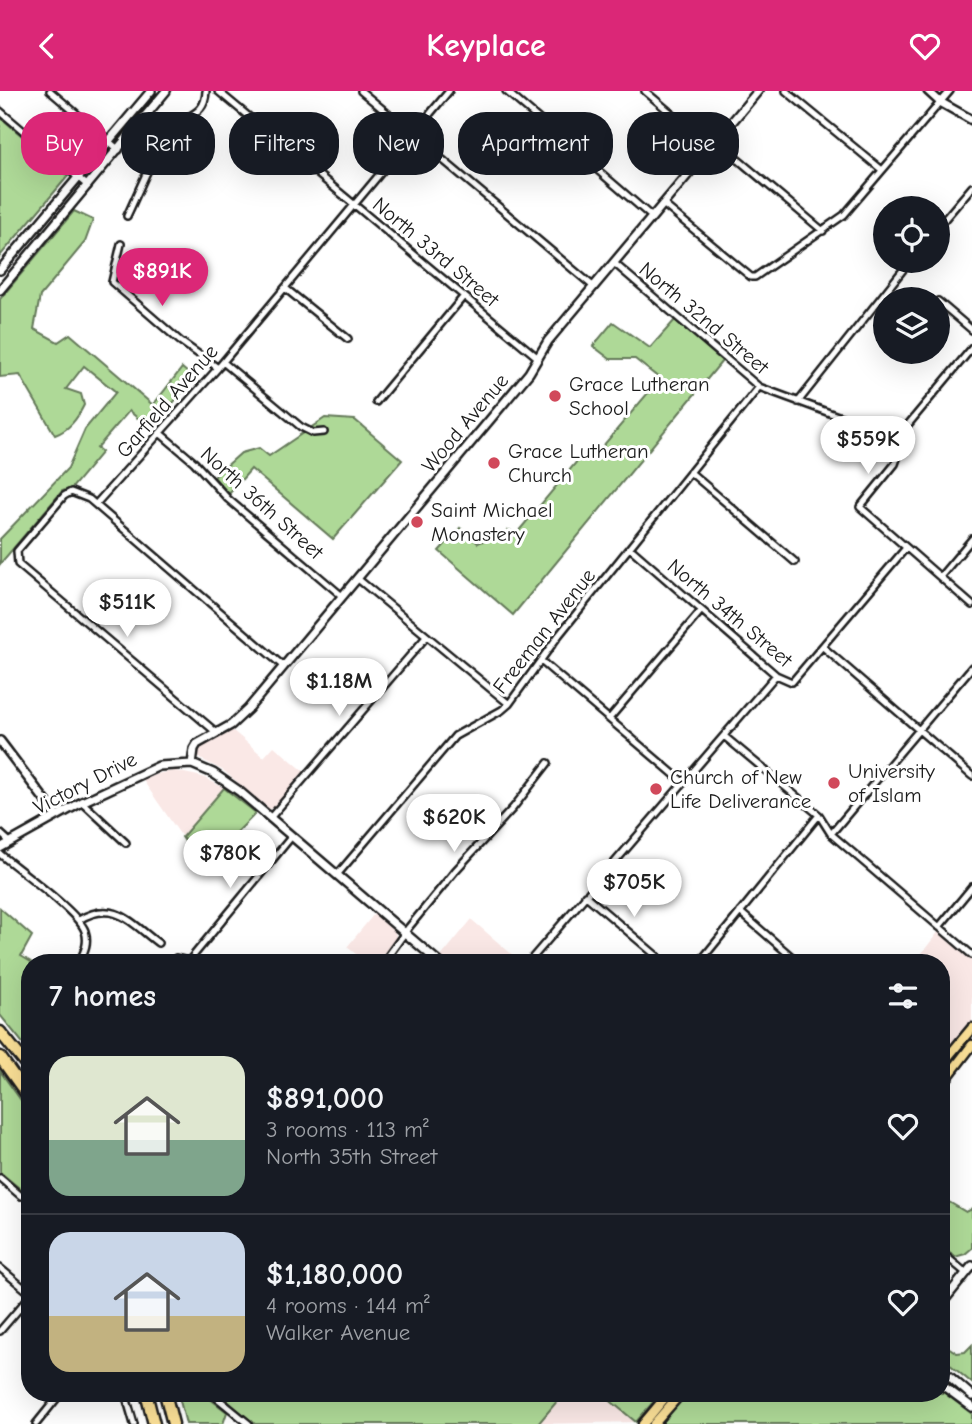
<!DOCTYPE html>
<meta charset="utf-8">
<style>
:root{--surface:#171b24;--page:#242831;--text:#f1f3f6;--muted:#9ea1a6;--line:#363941;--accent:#db2777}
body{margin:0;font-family:"Comic Neue",sans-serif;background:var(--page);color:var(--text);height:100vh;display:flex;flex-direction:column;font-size:26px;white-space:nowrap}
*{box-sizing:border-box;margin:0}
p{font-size:23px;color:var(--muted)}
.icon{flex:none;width:38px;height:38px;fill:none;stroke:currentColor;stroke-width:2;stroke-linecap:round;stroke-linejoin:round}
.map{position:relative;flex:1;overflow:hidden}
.drawer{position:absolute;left:21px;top:863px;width:929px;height:448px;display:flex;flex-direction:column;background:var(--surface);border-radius:28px;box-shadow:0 7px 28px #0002}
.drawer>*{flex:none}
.hud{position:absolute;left:21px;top:21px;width:931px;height:63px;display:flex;gap:14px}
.controls{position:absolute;left:873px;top:105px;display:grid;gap:14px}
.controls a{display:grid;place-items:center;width:77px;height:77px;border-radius:50%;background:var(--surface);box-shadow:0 7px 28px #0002;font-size:35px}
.price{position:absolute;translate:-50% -60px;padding:0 16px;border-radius:24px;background:#fff;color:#222;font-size:23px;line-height:46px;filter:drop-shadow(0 2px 4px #0008)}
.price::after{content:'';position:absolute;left:50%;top:42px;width:21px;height:16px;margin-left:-10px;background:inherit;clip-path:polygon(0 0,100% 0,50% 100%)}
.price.active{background:var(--accent);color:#fff}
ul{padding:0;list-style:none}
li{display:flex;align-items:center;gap:21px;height:175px;padding:0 28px}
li+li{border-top:2px solid var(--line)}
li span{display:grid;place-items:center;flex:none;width:196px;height:140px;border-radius:21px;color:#555}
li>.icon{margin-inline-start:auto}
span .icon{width:84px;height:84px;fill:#fffc;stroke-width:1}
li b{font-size:30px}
h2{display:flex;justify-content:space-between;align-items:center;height:84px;padding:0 28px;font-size:30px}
.chip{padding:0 24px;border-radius:28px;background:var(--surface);box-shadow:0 7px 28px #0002;font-size:24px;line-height:63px}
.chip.active{background:var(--accent);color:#fff}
header{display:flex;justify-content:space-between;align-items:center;height:91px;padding:0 28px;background:var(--accent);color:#fff;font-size:32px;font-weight:700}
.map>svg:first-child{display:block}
.built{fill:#fae8e6}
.green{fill:#aed997;stroke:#657a5a;stroke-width:2}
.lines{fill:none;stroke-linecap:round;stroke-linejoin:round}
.street-casing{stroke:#1c1c1c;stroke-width:10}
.secondary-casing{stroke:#1c1c1c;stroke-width:12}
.primary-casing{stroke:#1c1c1c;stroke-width:13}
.highway-casing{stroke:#1c1c1c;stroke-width:15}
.street{stroke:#fff;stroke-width:5}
.secondary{stroke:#fff;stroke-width:7}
.primary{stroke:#fadf96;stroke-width:8}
.highway{stroke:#fadf96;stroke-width:10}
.poi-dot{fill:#d1495b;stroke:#fff;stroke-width:2.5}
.labels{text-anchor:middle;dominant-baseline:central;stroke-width:6;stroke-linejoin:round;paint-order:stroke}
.street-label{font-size:21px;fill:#1c1c1c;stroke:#fff}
.poi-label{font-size:21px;fill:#1c1c1c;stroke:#fff;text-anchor:start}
</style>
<header><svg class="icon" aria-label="back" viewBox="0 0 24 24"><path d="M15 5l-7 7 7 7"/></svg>Keyplace<svg class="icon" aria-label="heart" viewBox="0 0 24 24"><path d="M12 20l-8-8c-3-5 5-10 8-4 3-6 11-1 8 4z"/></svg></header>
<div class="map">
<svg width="972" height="1333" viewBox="0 0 972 1333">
<rect width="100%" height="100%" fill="#fff"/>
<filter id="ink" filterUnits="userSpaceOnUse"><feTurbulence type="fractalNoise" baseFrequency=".0143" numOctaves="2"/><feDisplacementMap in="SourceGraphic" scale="14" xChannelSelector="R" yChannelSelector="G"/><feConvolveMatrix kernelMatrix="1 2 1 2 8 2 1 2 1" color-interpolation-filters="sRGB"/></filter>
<g filter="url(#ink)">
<!-- built -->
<path class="built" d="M232,639l32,27 10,-11 31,26 -32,36 -4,1 -45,-38 -25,-13v-11l4,-4z
M175,680l28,6 21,11 -42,49 -40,-58 19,-6z
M374,823l21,18 2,9 -18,21h-13l-19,-15z
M472,828v1l49,42h-75l-6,-4z
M939,840l33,27v66l-30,35v-96h-28z
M564,1302h37l35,29 -98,2z"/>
<!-- green -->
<path class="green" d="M0,26l68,59 -68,80z
M74,120l19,9 -8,22 -45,54 -6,33 24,13 12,-8 83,71 29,-37 12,10 -43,51 -22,-18 -32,37 5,4 -30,36 -10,3 -62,73v-25l68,-71 17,-39 31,-37 -32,-26 -18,23 15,5 3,11c-7,14 -15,25 -29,30l-35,-60 -20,2v-78z
M675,229l47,41 -209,254 -74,-64 21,-23 18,15 31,-13 8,3 66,-79 14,-1 63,-74 -25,-20h-25l-17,-13 20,-24 37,26z
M325,327l30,2 47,40 -69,79 -82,-70 -22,25 -15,-17 27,-24 18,-5 10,8z
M224,697l32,25 -53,54 -21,-30z
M0,817l32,28 -11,20 10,6 -1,90 -30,-37z
M0,980l30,42v84l-30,-25z
M949,1111l17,10 6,-3v39l-7,6 -10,3 -13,-12v-38z
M942,1252l15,10 8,-1 7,-7v38l-30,-25z
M942,1300l30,23v10h-311l26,-31h255z
M178,1302h24l3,2 22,17 -4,12h-37z
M218,1302h346l-26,31h-283z
M601,1302h60l-25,29z"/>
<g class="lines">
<!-- street casing -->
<g class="street-casing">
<path id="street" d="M50,0l69,59
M218,0l319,266
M361,0l233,196
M506,0l146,126
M645,0l66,56
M786,0l96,79
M0,20l88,75
M716,50l107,90
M663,113l88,73h4l89,-62 106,-124
M127,125c12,-25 28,-67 45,-87 14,-16 33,-12 34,-38
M938,136l34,-40
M121,153l-9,38 68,59 38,27
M614,172l145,124 98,36 34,22 8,8 -4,11 -35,43 112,98
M285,197l63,51
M938,210l34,29
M223,271l78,65 12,6 11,-1
M376,311l88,-106
M798,311l112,-141
M161,343l33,28 34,37 114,97
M891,354l81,-97
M690,381l105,90
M96,413l122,-136 231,-277
M630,457l146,127 16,7 113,-133
M940,486l32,-38
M358,488l151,125
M823,556l149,129
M541,570l142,121
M609,628l92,-108
M217,642l-199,-169 -1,-13 47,-55 7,-4 18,7 194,167
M724,645l95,79 12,19 141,121
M82,711l44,41
M270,727l157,-182
M0,742l10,9
M831,743l141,-167
M0,763c18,15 79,59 85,77 4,12 -1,21 -6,32
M337,784l118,-139 47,-26 7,-6 50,-69 200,-248
M585,804l80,68
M740,821l59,51
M79,829c35,-21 51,2 79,23
M939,836l33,-40
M176,867l13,3 103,-125
M383,872l26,-36 46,-56 58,-63 35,-45
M528,872l248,-288
M699,872l120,-148
M0,1087l21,18
M942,1162l24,20
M0,1177l30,25
M0,1240l30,-35
M125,1302l9,31
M211,1302l38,31
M36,1333l25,-31"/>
</g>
<!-- secondary casing -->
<g class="secondary-casing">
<path id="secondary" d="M928,0l12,11 32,18
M0,179l151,-179
M0,199l166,-199
M0,650l57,75
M192,673l2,-15 3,-5 34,-19 17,-16 281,-336 19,-32 210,-250
M0,757l82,-46 77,-36 33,-2 21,9 26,18 201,172
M942,1212l30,-37
M942,1279l30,26
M942,1294l30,22"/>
</g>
<!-- primary casing -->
<g class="primary-casing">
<path id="primary" d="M942,973l30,-36
M942,993l30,-39
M643,1333l26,-31
M654,1333l27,-31"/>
</g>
<!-- highway casing -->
<g class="highway-casing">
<path id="highway" d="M0,941l30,37
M0,966l30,42
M146,1302l8,31
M165,1302l8,31"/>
</g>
<!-- street -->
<use href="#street" class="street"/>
<!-- secondary -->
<use href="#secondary" class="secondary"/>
<!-- primary -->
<use href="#primary" class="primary"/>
<!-- highway -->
<use href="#highway" class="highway"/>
</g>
</g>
<!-- markers -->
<g class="poi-dot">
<circle cx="555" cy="305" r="7"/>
<circle cx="494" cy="372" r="7"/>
<circle cx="417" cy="431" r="7"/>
<circle cx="834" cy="692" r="7"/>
<circle cx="656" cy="698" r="7"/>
</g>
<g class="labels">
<!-- street labels -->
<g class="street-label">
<text transform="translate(436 161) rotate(40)">North 33rd Street</text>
<text transform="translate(704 227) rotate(40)">North 32nd Street</text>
<text transform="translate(167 310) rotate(-49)">Garfield Avenue</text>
<text transform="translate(465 332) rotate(-50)">Wood Avenue</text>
<text transform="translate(262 412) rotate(42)">North 36th Street</text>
<text transform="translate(730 522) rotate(40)">North 34th Street</text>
<text transform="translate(544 540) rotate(-52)">Freeman Avenue</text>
<text transform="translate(85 692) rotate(-27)">Victory Drive</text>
</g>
<!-- poi labels -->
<g class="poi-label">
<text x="569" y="293">Grace Lutheran<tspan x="569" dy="24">School</tspan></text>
<text x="508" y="360">Grace Lutheran<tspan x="508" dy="24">Church</tspan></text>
<text x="431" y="419">Saint Michael<tspan x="431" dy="24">Monastery</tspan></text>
<text x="848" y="680">University<tspan x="848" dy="24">of Islam</tspan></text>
<text x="670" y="686">Church of New<tspan x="670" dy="24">Life Deliverance</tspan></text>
</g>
</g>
</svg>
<div class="controls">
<a><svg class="icon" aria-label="locate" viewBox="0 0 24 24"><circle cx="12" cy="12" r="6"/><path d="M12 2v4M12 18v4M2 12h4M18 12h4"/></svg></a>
<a><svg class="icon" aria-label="layers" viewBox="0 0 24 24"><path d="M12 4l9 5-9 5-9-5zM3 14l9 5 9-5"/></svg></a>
</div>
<b class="price active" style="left:162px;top:217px">$891K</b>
<b class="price" style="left:868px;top:385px">$559K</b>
<b class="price" style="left:127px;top:548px">$511K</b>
<b class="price" style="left:339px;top:627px">$1.18M</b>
<b class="price" style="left:454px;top:763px">$620K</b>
<b class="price" style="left:230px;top:799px">$780K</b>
<b class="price" style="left:634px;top:828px">$705K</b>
<div class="hud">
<a class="chip active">Buy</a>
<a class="chip">Rent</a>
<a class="chip">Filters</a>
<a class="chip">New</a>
<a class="chip">Apartment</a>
<a class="chip">House</a>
</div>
<section class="drawer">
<h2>7 homes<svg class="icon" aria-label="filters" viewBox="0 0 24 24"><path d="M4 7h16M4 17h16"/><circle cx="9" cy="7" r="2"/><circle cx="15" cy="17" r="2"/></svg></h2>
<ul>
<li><span style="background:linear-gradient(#dfe7d0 60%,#7fa58c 0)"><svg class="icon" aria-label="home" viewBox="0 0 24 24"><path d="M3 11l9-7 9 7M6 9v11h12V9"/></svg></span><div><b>$891,000</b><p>3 rooms · 113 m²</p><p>North 35th Street</p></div><svg class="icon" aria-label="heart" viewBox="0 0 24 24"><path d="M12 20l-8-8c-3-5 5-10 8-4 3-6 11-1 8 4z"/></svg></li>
<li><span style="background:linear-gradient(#c9d6e8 60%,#c2b280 0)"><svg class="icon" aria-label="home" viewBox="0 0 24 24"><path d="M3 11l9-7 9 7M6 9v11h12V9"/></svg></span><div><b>$1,180,000</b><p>4 rooms · 144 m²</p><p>Walker Avenue</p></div><svg class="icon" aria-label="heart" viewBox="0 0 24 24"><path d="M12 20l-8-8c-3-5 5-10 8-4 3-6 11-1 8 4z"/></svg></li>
</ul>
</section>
</div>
